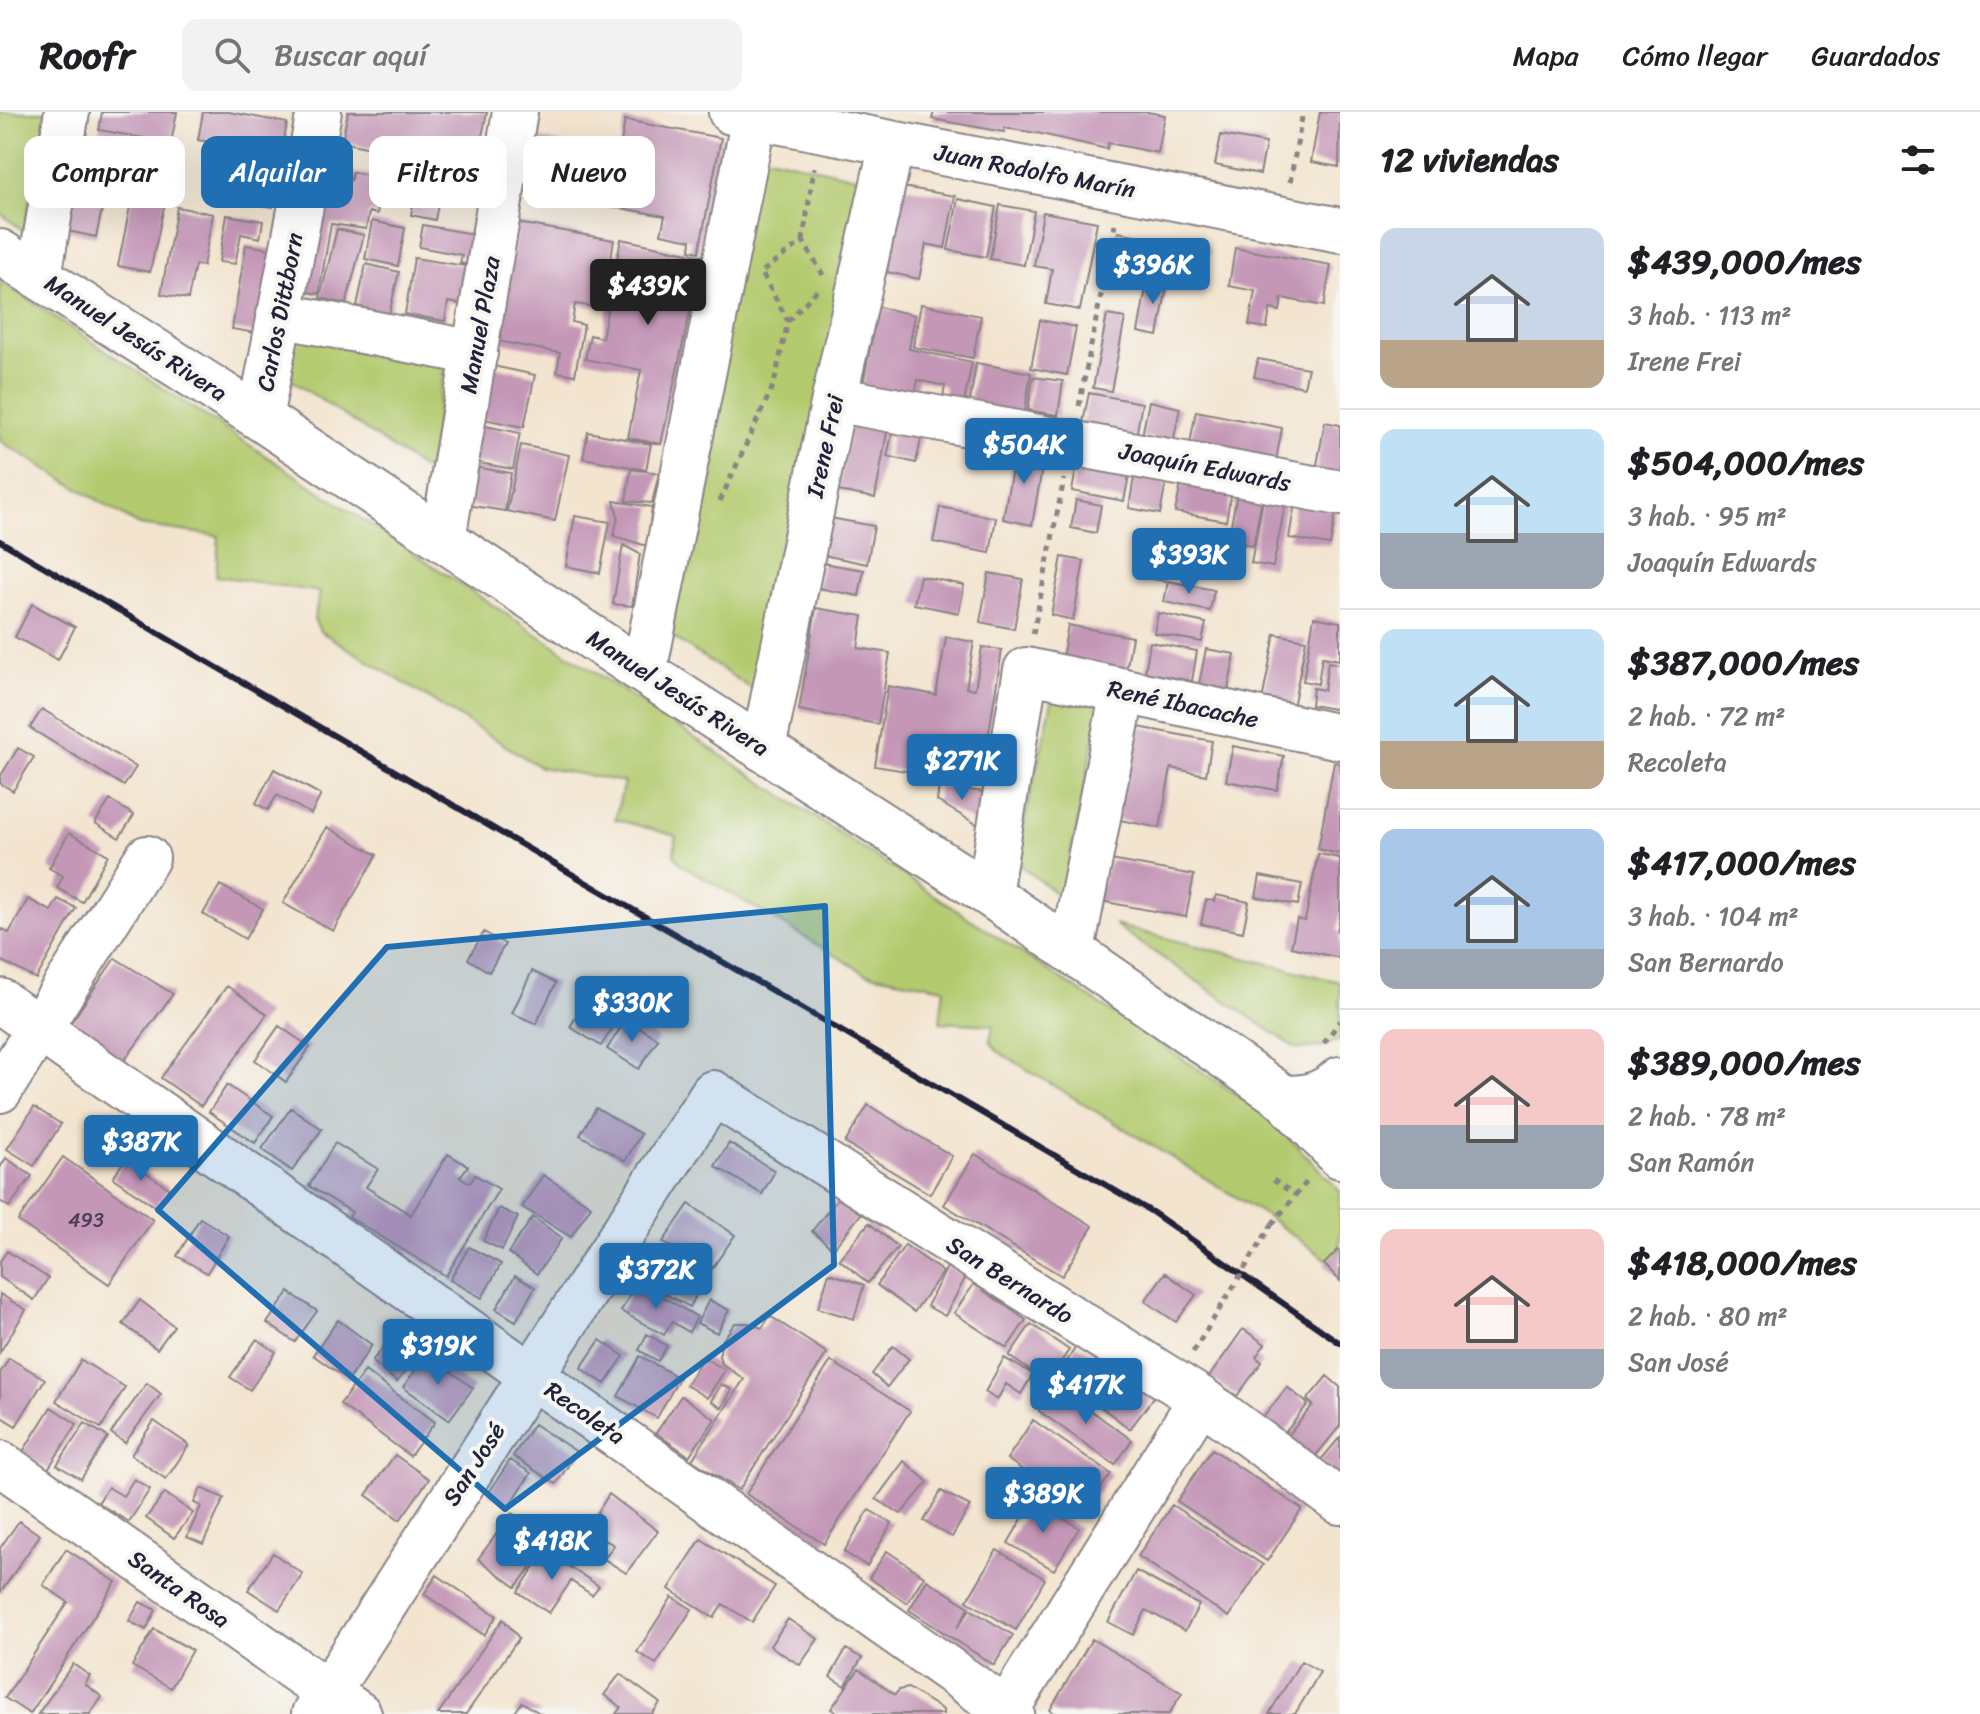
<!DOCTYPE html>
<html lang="es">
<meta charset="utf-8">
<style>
:root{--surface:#fff;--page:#f2f2f2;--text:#202124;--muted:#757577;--line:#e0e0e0;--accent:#1f6fb2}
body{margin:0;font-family:Sriracha,sans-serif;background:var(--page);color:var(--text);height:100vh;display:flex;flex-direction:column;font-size:30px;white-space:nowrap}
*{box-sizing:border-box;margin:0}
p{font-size:26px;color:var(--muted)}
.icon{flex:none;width:44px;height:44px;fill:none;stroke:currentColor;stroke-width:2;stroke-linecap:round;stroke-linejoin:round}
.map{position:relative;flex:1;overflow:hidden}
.side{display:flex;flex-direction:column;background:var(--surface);width:640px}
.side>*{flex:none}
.top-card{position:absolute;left:24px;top:24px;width:760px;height:72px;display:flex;gap:16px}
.price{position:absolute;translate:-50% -68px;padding:0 18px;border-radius:8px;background:var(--accent);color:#fff;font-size:26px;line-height:52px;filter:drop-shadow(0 2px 4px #0008)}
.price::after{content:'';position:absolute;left:50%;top:48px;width:24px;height:18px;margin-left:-12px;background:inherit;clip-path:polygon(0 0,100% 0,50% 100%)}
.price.active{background:#222;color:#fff}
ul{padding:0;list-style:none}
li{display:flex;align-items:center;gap:24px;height:200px;padding:0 40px}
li+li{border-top:2px solid var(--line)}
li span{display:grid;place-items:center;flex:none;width:224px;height:160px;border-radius:16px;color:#555}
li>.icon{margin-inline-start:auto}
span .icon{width:96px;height:96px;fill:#fffc;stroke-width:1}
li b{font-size:34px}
h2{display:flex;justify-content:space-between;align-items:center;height:96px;padding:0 40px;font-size:34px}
.chip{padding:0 28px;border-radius:16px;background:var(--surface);box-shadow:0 8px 32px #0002;font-size:28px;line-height:72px}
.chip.active{background:var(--accent);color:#fff}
header{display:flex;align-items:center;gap:48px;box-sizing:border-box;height:112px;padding:0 40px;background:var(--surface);border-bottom:2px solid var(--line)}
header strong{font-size:38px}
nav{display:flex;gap:44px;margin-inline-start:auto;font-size:28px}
.search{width:560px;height:72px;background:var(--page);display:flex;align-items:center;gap:20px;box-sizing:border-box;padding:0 28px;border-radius:16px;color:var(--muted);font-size:30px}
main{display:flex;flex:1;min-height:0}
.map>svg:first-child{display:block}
.green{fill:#b3ca6e;stroke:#6a7654;stroke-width:2}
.building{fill:#c497b7}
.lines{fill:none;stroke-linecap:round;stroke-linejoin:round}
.minor-casing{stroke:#8a8385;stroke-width:48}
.major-casing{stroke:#8a8385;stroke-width:48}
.path{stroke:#8a8385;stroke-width:5;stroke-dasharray:6 6;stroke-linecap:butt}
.minor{stroke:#fff;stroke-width:44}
.major{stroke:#fff;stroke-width:44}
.rail{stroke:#22223b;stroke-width:6}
.path-bridge{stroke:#8a8385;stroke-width:5;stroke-dasharray:6 6;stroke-linecap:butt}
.marked{fill:#1f6fb2;fill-opacity:0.2;stroke:#1f6fb2;stroke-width:6;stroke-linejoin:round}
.labels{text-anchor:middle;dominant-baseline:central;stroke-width:8;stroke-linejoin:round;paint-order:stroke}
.number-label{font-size:20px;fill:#4a3f5a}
.street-label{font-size:24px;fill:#22223b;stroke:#f6f6f2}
</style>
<header>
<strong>Roofr</strong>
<div class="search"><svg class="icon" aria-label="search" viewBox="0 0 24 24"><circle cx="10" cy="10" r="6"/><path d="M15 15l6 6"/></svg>Buscar aquí</div>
<nav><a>Mapa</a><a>Cómo llegar</a><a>Guardados</a></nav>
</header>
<main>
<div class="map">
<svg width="1340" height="1602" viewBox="0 0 1340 1602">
<rect width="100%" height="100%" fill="#f6f6f2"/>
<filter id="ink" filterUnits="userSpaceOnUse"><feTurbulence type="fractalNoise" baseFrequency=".0125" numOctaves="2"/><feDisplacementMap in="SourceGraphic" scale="16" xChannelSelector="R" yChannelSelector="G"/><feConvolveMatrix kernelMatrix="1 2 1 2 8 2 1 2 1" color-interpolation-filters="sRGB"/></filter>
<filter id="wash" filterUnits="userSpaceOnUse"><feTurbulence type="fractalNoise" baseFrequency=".006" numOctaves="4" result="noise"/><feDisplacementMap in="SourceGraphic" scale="32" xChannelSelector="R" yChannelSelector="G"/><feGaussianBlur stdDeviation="1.8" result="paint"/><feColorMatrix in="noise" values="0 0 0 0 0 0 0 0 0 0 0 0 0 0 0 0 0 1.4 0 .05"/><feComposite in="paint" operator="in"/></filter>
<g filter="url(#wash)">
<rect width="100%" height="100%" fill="#f3e4cf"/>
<!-- green -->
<path class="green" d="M0,0h48l-24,119 -24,-18z
M755,42l123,28 -123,509 -93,-61z
M0,169l1265,832 75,78v66l-7,7 -71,-51 -265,-162 -7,-10 3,-16 -53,-3 4,-34 -79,-15 -184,-109 -7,-10 2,-18 -61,-17 9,-37 -84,-15 -220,-136 -6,-12 6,-27 -104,-16 3,-40 -80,-11 -139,-84z
M289,220l156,32 -17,108 -144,-97z
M1055,577l47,10 -40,199 -47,-37z
M1114,813l226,57v58l-20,7 -23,2z"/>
<g id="blocks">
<!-- building -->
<path class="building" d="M102,0h75l-6,31 -72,-13z
M203,0h26l58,11 -6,33 -36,-7 -3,16 -31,-6 3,-16 -16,-3z
M348,0h139l-12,58 -133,-28z
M934,0h213l18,3 -7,38 -50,-10 -1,6 -70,-16 -33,-5v4l-72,-13z
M1320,0h20l-1,55 -28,-5z
M625,8l96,18 -22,114 -9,-2 1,-10 -30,-6 4,-18 -56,-10z
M1221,23l45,8 -6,31 -45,-9z
M536,26l68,13 -9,49 -68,-13z
M81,31l34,7 -19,87 -33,-7z
M222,53l57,8 -6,34 -56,-9z
M137,60l33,7 -20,93 -32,-6z
M352,60l31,5 -6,37 -8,-2 -3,17 -35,-5 -12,70 -22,-4 19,-115 35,5z
M417,73l24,4 -6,31 -24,-5z
M903,75l52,9 -10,52 -19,-4 -7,35 -32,-7z
M958,87l38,8 -10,50 -38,-7z
M1000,93l34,6 -10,54 -34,-6z
M177,95l36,7 -10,52 -8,-1 -7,34 -27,-5z
M1043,100l54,10 -17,88 -34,-6 6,-35 -18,-3z
M227,103l36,6 -3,17 -19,-4 -6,30 -16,-2z
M372,109l33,7 -7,38 -33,-7z
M518,111l96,17 -12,68 -27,-4 -3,18 12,3 -9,50 -18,-3 3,-19 -63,-12z
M423,113l55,10 -6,31 -12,-3 2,-8 -43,-8z
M337,117l27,6 -18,69 -26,-6z
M1118,120l92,17 -7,33 -91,-17z
M621,127l81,17 -41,188 -33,-6 13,-68 -56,-11 5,-24 12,3z
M246,133l31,5 -15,84 -30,-5z
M1235,136l96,17 -7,41 -42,-8 -2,13 -10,-2 -3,19 -18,-3 6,-34 -26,-5z
M414,146l52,8 -6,38 -12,-2 -3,19 -40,-7z
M366,152l33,8 -10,42 -32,-8z
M1148,165l20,4 -10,55 -20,-4z
M921,192l60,12 -8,42 -60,-11z
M878,195l37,8 -6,34 63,13 -10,51 -21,-4 4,-23 -27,-6 -5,24 -52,-10z
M1107,203l18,3 -14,73 -18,-3z
M1040,208l36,7 -9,48 -36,-7z
M1258,247l50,9 -4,19 -50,-10z
M479,251l56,12 -11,52 -56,-11z
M976,251l55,10 -8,50 -55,-9z
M1033,265l30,4 -5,34 -30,-5z
M1089,281l53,10 -6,34 -54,-10z
M1149,289l31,7 -7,35 -31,-7z
M1196,299l86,17 -7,38 -86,-17z
M896,306l28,7 -8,38 -29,-7z
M852,308l36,7 -13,71 -37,-7z
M1325,310l15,3v61l-26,-5z
M475,312l45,9 -7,36 -45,-8z
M588,320l63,12 -5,26 -63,-12z
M521,333l48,10 -14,66 -48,-10z
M1016,334l29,6 -13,73 -29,-6z
M1077,353l52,10 -5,26 -52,-10z
M467,354l44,7 -6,38 -44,-7z
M631,357l28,4 -7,30 -26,-2z
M1134,365l32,6 -6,31 -31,-6z
M1181,372l50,10 -5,27 -51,-9z
M1237,381l25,5 -9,48 -25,-5z
M1264,382l22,5 -13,68 -22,-4z
M1076,388l25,5 -5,28 -25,-5z
M614,389l38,6 -5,39 -33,-10 4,-20z
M1295,391l41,8 -6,34 -41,-7z
M940,395l56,11 -6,35 -57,-11z
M575,404l35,6 -10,51 -34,-7z
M830,406l44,8 -7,38 -44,-9z
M623,433l17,9 -8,52 -19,-2z
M1143,442l26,4 -4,23 -26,-4z
M1062,445l22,4 -11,59 -22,-5z
M822,451l42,7 -5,26 -41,-8z
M989,461l34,6 -9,50 -34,-7z
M920,464l44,9 -5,28 -45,-9z
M1168,469l46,9 -4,21 -46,-9z
M32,492l43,23 -17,33 -43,-23z
M816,496l47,8 -5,32 32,5 -12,71 -79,-14z
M1158,501l48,10 -4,19 -48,-9z
M1314,505l26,5v38l-18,-3 -4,27 -15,-3z
M1068,513l64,12 -6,34 -64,-12z
M1275,522l31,6 -14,73 -31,-7z
M946,525l28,5 -8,46 9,1 7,-42 20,3 -21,133 -106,-17 13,-80 48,9z
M1150,530l47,9 -5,30 -47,-8z
M1206,537l29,5 -7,36 -29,-6z
M1328,550l12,2v46l-29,-5 2,-17 11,2z
M42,597l94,58 -12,19 -94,-58z
M1128,613l84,16 -6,34 -35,-7 -11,60 -50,-10z
M1233,634l51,10 -7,34 -51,-9z
M18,636l16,9 -21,34 -13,-8v-6z
M1334,650l6,1v91l-22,-5z
M274,657l47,26 -10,19 -34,-19 -9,15 -12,-7z
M939,674l44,6 -5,33 -41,-24z
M110,688l24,15 -15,23 -24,-15z
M327,715l50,28 -44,76 -50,-28z
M69,721l39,22 -26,47 -25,-14 6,-12 -14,-8z
M1318,742l22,4v59l-3,14h3v27l-49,-11 6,-28 8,2z
M1111,748l83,15 -8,42 -91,-17z
M1260,764l42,8 -4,21 -42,-8z
M220,773l43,24 -18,30 -42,-25z
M1216,783l33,7 -6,30 -42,-8 5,-24 8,1z
M28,787l23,12 7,-12 18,9 -40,71 -36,-19v-26l3,-5 6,4z
M484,820l21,12 -16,28 -21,-13z
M115,846l58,36 -49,67 -54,-37z
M532,859l24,12 -20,41 -24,-11z
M227,874l40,28 -66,92 -40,-28z
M588,884l32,20 -19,30 -31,-19z
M626,907l32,20 -19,30 -32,-20z
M279,914l31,21 -24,35 -31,-22z
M227,973l46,31 -18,27 -46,-31z
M868,993l84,51 -22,38 -85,-51z
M34,995l27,17 -27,42 -27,-17z
M291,996l31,21 -30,42 -30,-22z
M596,996l45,26 -16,27 -45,-26z
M335,1031l43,26 -12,18 45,28 37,-61 20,12 -8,11 10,6 5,-8 24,14 -53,87 -97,-59 3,-5 -43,-26z
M729,1031l46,28 -13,23 -47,-28z
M975,1042l118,72 -31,50 -118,-71z
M63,1045l90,63 -44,64 -91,-63z
M6,1046l26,18 -23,31 -9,-6v-33z
M125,1047l44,29 -13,19 -43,-29z
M543,1063l48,31 -20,31 -49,-30z
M839,1085l22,17 -28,35 -21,-18z
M689,1092l46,31 -26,38 -46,-31z
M499,1096l19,9 -16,33 -19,-9z
M533,1105l29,21 -25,36 -29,-21z
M200,1106l29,18 -22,37 -30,-17z
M869,1111l29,24 -30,36 -29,-24z
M905,1133l38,27 -29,40 -37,-27z
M469,1135l32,17 -19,34 -32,-18z
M660,1137l43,23 -11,20 5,2 -7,13 -48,-25z
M1338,1138l2,2v29l-16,-17z
M7,1139l41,27 -14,22 -34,-23v-16z
M947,1155l19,10 -21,39 -18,-10z
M829,1161l35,12 -10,34 -36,-11z
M1165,1161l31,22 -20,27 -31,-21z
M515,1164l20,11 -19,34 -20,-12z
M637,1170l60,35 -8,15 -17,-10 -8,13 -43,-24z
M974,1172l52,36 -19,28 -53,-35z
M289,1180l28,19 -22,31 -28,-19z
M0,1182l26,16 -26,42z
M140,1188l34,26 -17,23 -34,-25z
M709,1188l20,10 -12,23 -20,-10z
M770,1204l57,37 -88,137 -47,-30 52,-81 -22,-15 -3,-8 3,-15 13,-18h12l15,5z
M338,1208l34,25 -24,35 -35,-25z
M1031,1212l38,26 -22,32 -38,-26z
M1243,1217l22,15 -9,13 6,5 -25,34 -28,-19z
M394,1222l25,21 -22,27 -25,-21z
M647,1222l20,12 -9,15 -19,-11z
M257,1227l19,13 -26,38 -20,-13z
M600,1228l24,16 -19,28 -24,-16z
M1077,1233l37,22 -16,26 -37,-22z
M893,1234l16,13 -22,28 -15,-13z
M427,1242l46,34 -24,32 -46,-33z
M640,1244l39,22 -22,40 -39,-22z
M703,1245l22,13 -18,28 -21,-13z
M9,1246l36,21 -29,47 -16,-10v-43z
M1004,1246l29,16 -12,20 -15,-10 -9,16 -12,-8z
M81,1248l44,27 -24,41 -45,-27z
M831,1249l79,50 -86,133 -78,-50z
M365,1259l70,51 -25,34 -70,-52z
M1119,1259l35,26 -24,32 -34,-26z
M1327,1264l13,11v39l-31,38 -27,-21 31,-38 -6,-5z
M147,1271l14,11 -36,49 -14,-10z
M721,1272l11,6 -10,18 -11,-7z
M1056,1274l76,54 -17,25 -76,-54z
M1287,1275l21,17 -28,35 -21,-16z
M681,1284l34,23 -26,37 -33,-23z
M51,1295l26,17 -29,45 -26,-16z
M1033,1308l78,54 -27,38 -77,-53z
M154,1309l35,24 -23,34 -35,-24z
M85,1311l23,14 -27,42 -24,-14z
M534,1312l43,28 -21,32 -43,-28z
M1340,1325v41l-20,-17z
M1212,1337l90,60 -35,52 -90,-60z
M395,1343l34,24 -29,41 -34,-25z
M510,1348l21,13 -22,34 -21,-13z
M904,1349l24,21 -27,32 -25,-15z
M134,1367l16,10 -21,33 -31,-19 10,-16 15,9z
M201,1376l23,10 -21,46 -16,-7 14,-31 -7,-3z
M941,1379l29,15 -18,31 -28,-16z
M165,1381l28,20 -19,25 -28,-20z
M609,1382l49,37 -32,42 -22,-14 10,-14 -9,-5 -9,14 -18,-10z
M1033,1388l46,28 -25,42 -46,-27z
M1172,1393l91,60 -34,52 -91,-61z
M869,1398l23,13 -25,43 -23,-14z
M512,1401l38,28 -34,46 -38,-28z
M19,1409l21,14 -40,58v-45z
M701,1427l74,47 -23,36 -29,-18 -9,14 -45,-29z
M66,1437l50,33 -86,132 -25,-16 63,-96 -25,-17z
M997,1438l48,29 -29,51 -49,-29z
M545,1439l54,35 -7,9 -21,-14 -22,32 -31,-21z
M887,1439l37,25 -17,27 -38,-25z
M273,1441l30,21 -24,36 -31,-20z
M1136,1459l63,34 -14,26 -39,-21 -13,25 -25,-13z
M437,1463l60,41 -13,19 -60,-41z
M927,1468l42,27 -12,21 13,-19 43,26 -19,30 -85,-55z
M672,1485l20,12 -36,55 -19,-12z
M140,1490l16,8 -10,20 -17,-9z
M503,1507l16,19 -53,76h-28z
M788,1507l30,20 -18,26 -30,-19z
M154,1517l38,21 -21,38 -39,-22z
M1092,1527l90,54 -13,21h-113l-6,-4z
M846,1537l16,9 -17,28 -15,-9z
M1301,1549l19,11 -25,42h-26z
M73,1552l17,12 -5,8 17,13 -12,17h-52z
M859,1557l36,26 4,-5 9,-2 35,22v4h-104l-8,-5z
M620,1562l40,29 -8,11h-36l5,-7 -17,-12z
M522,1590l19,12h-27z"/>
</g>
</g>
<g filter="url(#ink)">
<use href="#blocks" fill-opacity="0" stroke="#8a8385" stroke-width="2"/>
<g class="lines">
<!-- minor casing -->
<g class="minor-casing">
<path id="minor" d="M731,0l609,118
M0,140l260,166 384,254 345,222 294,203 57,59
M39,164l28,-164
M279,203l196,38
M834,287l506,94
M260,306l59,-306
M443,427l72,-427
M644,560l111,-560
M763,637l71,-350 58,-255
M989,782l37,-224 314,67
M1072,838l51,-259
M0,889l1012,713
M0,978l147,-232
M0,1351l359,251
M314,1602l399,-621 488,306 139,103
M1004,1602l197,-315"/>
</g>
<!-- major casing -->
<g class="major-casing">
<path id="major" d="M1283,985c22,3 41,-3 57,-18
M1319,1023l2,-18 10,-30"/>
</g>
<!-- path -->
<path class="path" d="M1290,70l13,-70
M803,129l11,-74
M763,159l40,-30 20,34
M788,209l30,-32
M1079,294l36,-182
M720,389l54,-117 14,-63 -25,-46
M1033,522l31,-155
M1324,931l16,-22
M1273,1068l23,15
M1272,1112l38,-46
M1193,1240l26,-42"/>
<!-- minor -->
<use href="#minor" class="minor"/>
<!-- major -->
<use href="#major" class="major"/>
<!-- rail -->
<path class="rail" d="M0,429l1152,671 188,131"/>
<!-- path-bridge -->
<path class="path-bridge" d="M1219,1198l53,-86"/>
</g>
</g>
<!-- marked area -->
<path class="marked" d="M825,794l9,359 -329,244 -347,-299 229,-263z"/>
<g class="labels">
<!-- number labels -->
<g class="number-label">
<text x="86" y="1108">493</text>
</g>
<!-- street labels -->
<g class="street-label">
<text transform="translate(1035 59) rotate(11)">Juan Rodolfo Marín</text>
<text transform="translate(280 200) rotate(-79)">Carlos Dittborn</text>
<text transform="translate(480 213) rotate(-80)">Manuel Plaza</text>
<text transform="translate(136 226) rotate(33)">Manuel Jesús Rivera</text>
<text transform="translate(825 334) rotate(-78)">Irene Frei</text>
<text transform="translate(1205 355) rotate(11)">Joaquín Edwards</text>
<text transform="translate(678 581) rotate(33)">Manuel Jesús Rivera</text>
<text transform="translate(1183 592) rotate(12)">René Ibacache</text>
<text transform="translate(1010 1168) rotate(32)">San Bernardo</text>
<text transform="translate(585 1301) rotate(35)">Recoleta</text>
<text transform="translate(474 1352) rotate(-57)">San José</text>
<text transform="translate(179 1477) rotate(35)">Santa Rosa</text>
</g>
</g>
</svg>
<b class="price" style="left:1153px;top:194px">$396K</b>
<b class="price active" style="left:648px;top:215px">$439K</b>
<b class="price" style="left:1024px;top:374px">$504K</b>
<b class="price" style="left:1189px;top:484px">$393K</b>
<b class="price" style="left:962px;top:690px">$271K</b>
<b class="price" style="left:632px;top:932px">$330K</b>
<b class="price" style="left:141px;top:1071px">$387K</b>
<b class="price" style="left:656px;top:1199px">$372K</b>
<b class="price" style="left:438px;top:1275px">$319K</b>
<b class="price" style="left:1086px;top:1314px">$417K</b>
<b class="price" style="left:1043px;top:1423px">$389K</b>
<b class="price" style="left:552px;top:1470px">$418K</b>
<div class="top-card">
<a class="chip">Comprar</a>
<a class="chip active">Alquilar</a>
<a class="chip">Filtros</a>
<a class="chip">Nuevo</a>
</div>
</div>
<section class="side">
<h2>12 viviendas<svg class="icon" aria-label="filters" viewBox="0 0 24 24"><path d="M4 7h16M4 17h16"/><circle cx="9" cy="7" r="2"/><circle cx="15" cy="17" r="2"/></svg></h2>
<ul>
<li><span style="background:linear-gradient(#c9d6e8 70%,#b9a48a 0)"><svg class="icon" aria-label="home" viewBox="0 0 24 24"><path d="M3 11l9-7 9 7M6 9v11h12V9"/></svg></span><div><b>$439,000/mes</b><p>3 hab. · 113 m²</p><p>Irene Frei</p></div></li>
<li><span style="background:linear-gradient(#bfe0f5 65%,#9aa5b1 0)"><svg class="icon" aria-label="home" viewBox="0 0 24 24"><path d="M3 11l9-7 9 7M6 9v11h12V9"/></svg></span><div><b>$504,000/mes</b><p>3 hab. · 95 m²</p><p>Joaquín Edwards</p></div></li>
<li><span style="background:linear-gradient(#bfe0f5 70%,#b9a48a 0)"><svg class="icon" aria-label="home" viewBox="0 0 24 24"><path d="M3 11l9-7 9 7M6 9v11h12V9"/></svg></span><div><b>$387,000/mes</b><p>2 hab. · 72 m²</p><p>Recoleta</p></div></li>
<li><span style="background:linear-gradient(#a9c7e8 75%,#9aa5b1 0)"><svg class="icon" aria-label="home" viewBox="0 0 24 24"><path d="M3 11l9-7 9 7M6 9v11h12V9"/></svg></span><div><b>$417,000/mes</b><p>3 hab. · 104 m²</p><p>San Bernardo</p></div></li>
<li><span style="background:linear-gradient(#f6c9c9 60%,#9aa5b1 0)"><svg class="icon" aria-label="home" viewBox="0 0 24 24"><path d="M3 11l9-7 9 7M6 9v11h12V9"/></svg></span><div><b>$389,000/mes</b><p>2 hab. · 78 m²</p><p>San Ramón</p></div></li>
<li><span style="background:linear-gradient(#f6c9c9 75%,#9aa5b1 0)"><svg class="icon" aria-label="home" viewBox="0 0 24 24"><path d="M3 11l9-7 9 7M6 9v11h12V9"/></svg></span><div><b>$418,000/mes</b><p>2 hab. · 80 m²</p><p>San José</p></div></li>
</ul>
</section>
</main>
